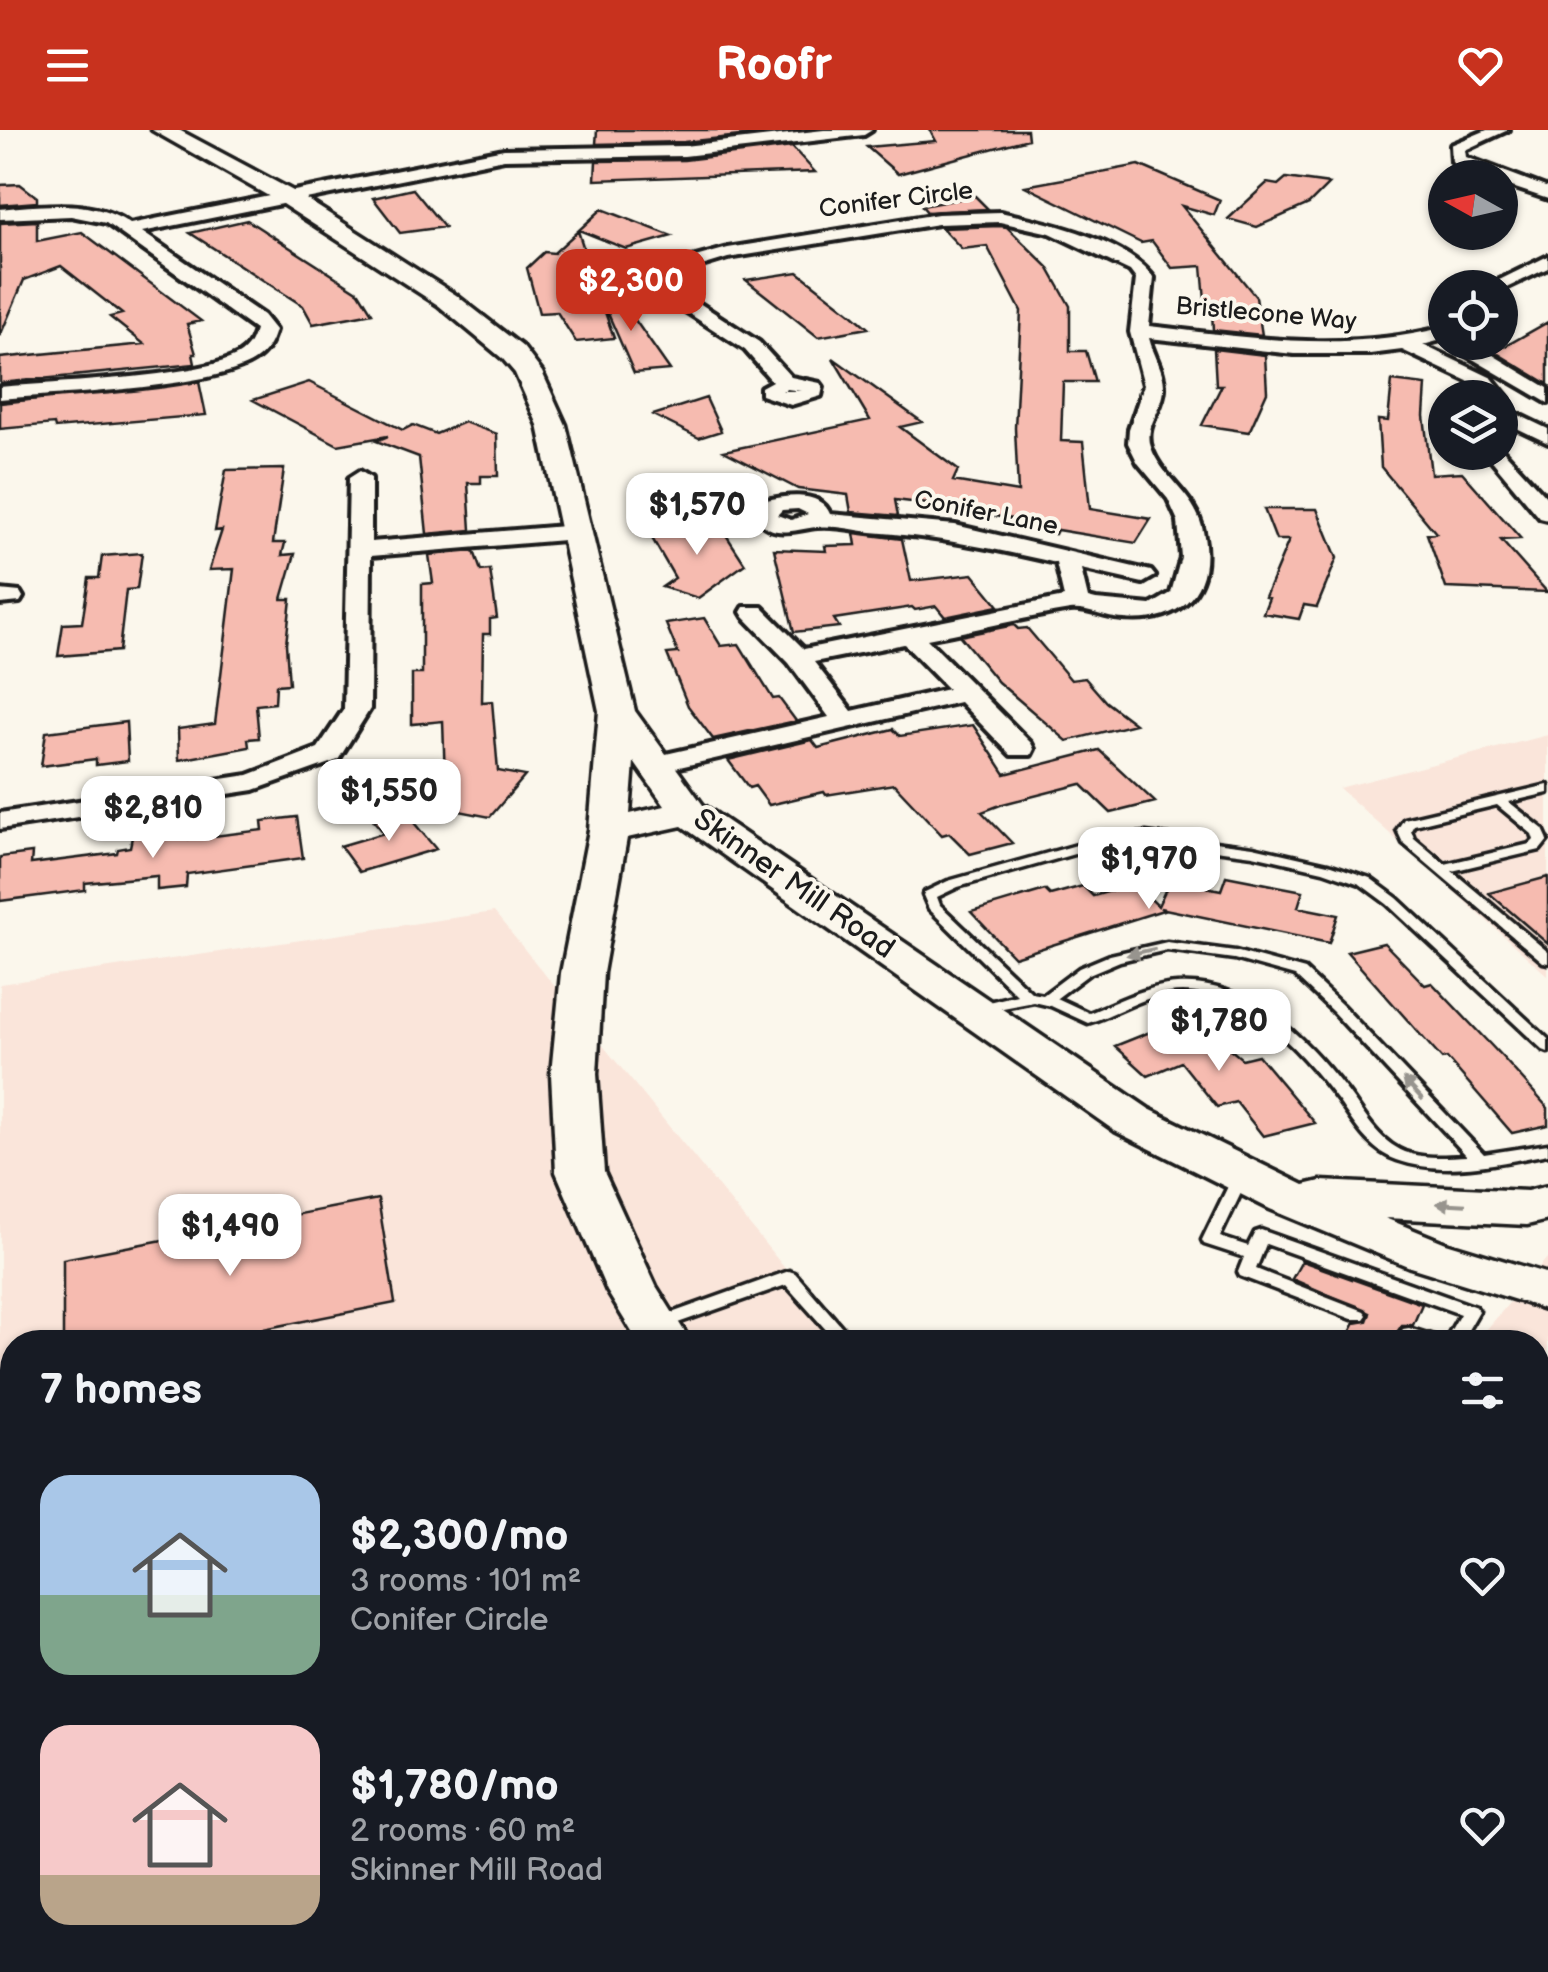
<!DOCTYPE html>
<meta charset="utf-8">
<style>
:root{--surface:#171b24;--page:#242831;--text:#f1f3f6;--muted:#9ea1a6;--accent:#c8321e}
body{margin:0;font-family:"Balsamiq Sans",sans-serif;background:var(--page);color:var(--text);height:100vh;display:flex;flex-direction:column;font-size:38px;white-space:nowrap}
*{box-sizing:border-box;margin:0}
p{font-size:32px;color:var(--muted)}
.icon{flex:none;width:55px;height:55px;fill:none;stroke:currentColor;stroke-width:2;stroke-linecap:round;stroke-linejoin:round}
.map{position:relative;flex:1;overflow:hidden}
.drawer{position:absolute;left:0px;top:1200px;width:1550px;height:642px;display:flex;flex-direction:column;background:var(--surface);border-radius:40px 40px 0 0;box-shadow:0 2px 8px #0004}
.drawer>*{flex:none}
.needle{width:65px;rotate:278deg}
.controls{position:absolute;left:1428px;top:30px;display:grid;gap:20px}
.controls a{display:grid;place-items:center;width:90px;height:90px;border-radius:50%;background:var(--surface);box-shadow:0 2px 8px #0004;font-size:50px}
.price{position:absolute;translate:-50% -85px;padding:0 22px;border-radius:20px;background:#fff;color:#222;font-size:32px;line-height:65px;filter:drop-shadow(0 2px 5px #0008)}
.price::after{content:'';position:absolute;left:50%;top:60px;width:30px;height:22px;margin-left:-15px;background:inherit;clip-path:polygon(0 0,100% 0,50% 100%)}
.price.active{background:var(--accent);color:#fff}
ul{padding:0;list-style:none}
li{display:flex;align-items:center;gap:30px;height:250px;padding:0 40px}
li span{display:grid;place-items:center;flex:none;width:280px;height:200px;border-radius:30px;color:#555}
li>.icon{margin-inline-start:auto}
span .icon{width:120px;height:120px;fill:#fffc;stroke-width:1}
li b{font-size:42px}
h2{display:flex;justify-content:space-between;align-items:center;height:120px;padding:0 40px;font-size:42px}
header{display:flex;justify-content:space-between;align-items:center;height:130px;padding:0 40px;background:var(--accent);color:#fff;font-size:45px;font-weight:700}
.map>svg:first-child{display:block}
.built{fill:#fae5da}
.building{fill:#f6bbb0;stroke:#1c1c1c;stroke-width:2.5}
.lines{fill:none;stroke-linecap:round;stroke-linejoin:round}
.lane-casing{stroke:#1c1c1c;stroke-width:7}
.street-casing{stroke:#1c1c1c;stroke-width:8}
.secondary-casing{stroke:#1c1c1c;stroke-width:7}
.lane{fill:#fbf7ec;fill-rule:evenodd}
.street{fill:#fbf7ec;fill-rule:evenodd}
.secondary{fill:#fbf7ec;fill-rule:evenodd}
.oneway{fill:#97948e}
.labels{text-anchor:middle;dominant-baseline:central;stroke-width:8;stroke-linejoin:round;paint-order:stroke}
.far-street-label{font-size:25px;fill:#1c1c1c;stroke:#fbf7ec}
.street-label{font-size:30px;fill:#1c1c1c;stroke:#fbf7ec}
</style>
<header><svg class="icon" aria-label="menu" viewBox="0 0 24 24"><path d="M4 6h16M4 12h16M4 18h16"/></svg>Roofr<svg class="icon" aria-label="heart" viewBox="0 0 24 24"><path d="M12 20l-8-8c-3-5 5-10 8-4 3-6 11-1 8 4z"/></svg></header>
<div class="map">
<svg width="1548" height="1842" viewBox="0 0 1548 1842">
<rect width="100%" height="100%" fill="#fbf7ec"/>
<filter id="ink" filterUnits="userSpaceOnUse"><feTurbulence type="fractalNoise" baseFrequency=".01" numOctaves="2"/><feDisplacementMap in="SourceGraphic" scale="20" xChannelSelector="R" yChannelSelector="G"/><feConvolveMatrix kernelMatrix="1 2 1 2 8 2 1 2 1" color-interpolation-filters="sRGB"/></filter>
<g filter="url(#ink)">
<!-- built -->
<path class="built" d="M1548,605v241l-209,-188z
M494,782l351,430h-833v618h1526v-618h-62l72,-85v715h-1548v-988z"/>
<!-- building -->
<path class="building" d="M597,0h179l1,2 -93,10 -88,2z
M930,0h97l1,9 -130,35 -31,-27 69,-6z
M792,17l23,25 -220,8 1,-19 88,-1z
M1139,35l81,35 -6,15 -32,-9 74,91 6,38 -49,-5 -1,-18h-6l-4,-46 -30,2 -20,-27 -11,2 -116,-57z
M1286,48l43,6 -20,20 -52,23 -29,-8 39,-36 11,2z
M20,54l17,13v5l-37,3v-20z
M413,59l31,38 -44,6 -27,-35z
M975,66l13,13 -61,3 -5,-6z
M602,79l70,27 -46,13 -47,-19z
M247,90l112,72 13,21 -59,11 -10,-18 -113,-73z
M37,91v20l45,-9 119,89 -14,3 9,30h-3l2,10 -195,19v-25l144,-14 -34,-27 12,-3 -61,-48 -37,14 -24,56v-113z
M1000,96l7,1 41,40 22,39v45h16l9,31h-32l-2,59 22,1 7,67 61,10 -15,24 -79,-13 -2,4 -35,-6 4,-7 -41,-7 2,-3 -90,-11 3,16 -47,-4 -3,-17 -50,-6 -74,-38 146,-31 -37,-62 89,64 -22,5 58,43 -5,11 65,11 -3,-64 6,-117 -34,-65 -25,3 -20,-21z
M578,101l18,55 18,52 -38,4 -19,-30 -18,1 -12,-45 17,-16 10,1z
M798,142l54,42 16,14 -50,9 -72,-57z
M607,150l63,90 -36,3 -38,-87z
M1548,192v62l-53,-32z
M1214,219l51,6 2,37 -18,40 -47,-7 20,-40h-6z
M1392,251l34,4 -2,31 7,58 31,-2 59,67 -20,1 46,52 -101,-4 -19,-54 9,-1 -55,-66 -3,-47 10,1z
M199,252l7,33 -151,13 -1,-4 -54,5v-26z
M309,252l94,48 10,-5 23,9 28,-12 33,12 1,42h-17v7h-13l3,47 -44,4 -8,-77 -43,-16 12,-5 -50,9 -85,-45z
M706,268l15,33 -22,7 -46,-23z
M284,339l-11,74h12l-3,12 13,-1 -13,45h9l-5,45 3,40 -13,1 -1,18 -19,2 3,33 -11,1 1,8 -70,13 -1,-31 37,-5 19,-155 -25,1 13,-40 -7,1 11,-61z
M1264,379h53l20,49 -20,49 -13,-2 -5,14 -36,-6 6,-15 -4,-1 24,-57h-13z
M719,394l26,40 -47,34 -36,-11 13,-9 -26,-45z
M854,403l48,6 9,42 62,-7 26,32 -54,11 -9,-11 -21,4 -3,-3 -78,12 5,8 -45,5 -20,-83 52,2 -1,-5 31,-1z
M474,421l7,20 9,-1 7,48 -7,1v15h-7l-1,68 10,-1 6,70 27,5 -35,41 -67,-13 22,-25 -2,-58 -31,3v-50h10v-90l11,-1 -4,-28z
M142,423l-5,36 -11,1 -7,61 -61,5 5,-32 19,-1 7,-45h10l3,-22z
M704,488l17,28 18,-2 34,55 6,-1 17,23 -83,18 -25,-33 -21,-52 11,-1 -12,-29z
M1014,495l4,4 9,-1 44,52 14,-2 21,24 29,22 -68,17 -69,-59 -38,-46z
M126,592l2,39 -32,4v-6l-55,7 5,-34z
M973,595l32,49 94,-24 56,52 -44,11 -30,-29 -78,20 -21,8 30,31 -42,11 -21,-21 -7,2 -48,-51 -68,11 -2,-3 -55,13 -14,-19 -6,2 -21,-28 84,-20 6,8 75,-19 7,7z
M405,682l31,37 -77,23 -19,-26 44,-13 -10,-12z
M297,687l6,41 -116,16 -1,13 -29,3v-14l-72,7v7l-85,11v-44l32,-4 -1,11 86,-11 1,-4 12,-2 2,-10 58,-5 -1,7 74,-9 -1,-9z
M1226,746l77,15 -5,16 40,8 -9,28 -169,-35 3,2 -149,47 -43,-45 74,-22 5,5 33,-9 10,10 42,-12 23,22 12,-26 51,10z
M1548,747v67l-59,-51z
M1384,813l41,42 7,-2 73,77 43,48v17l-36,8 -65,-75 -5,1 -95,-107z
M1190,886l52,43 16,-4 57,68 -52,13 -27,-34 -19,5 -36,-45 -33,14 -33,-30z
M378,1069l17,104 -198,39h-134v-83z
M1302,1131l120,43 -9,21h-11l-5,7 5,10h-57l10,-19 12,-2 3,-8 -78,-34z"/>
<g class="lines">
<!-- lane casing -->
<g class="lane-casing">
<path id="lane" d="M1548,655v8l-39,9 34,27 5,11 -8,10 -88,21 96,81v11l-5,-1 -140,-119 -6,-13 7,-11zM1497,675l35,29 2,6 -4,4 -85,20 -31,-26 -3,-8 3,-5z
M1146,703l107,14 79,18 38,13 27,20 151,141v13l-5,-2 -156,-146 -27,-20 -37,-13 -70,-16 -107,-14 -40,4 -148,42 -21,10 3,8 92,88 11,2 36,-27 31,-13 57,-13 68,9 70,19 37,35 142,149 64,-10v10c-48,9 -103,23 -151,6 -27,-9 -42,-35 -58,-58 -37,-50 -89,-109 -157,-110 -33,0 -64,22 -94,31l-37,-17 -17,-4 -57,11 -5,-1 -2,-3 2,-3 45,-11 -88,-86 -6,-14 2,-3 23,-11 157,-44zM1167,820l67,9 61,17 37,35 135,145c-20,1 -43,3 -62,-4 -27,-11 -41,-39 -58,-61 -40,-52 -98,-112 -170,-107 -31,2 -60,18 -88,29l-32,-15 32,-24 31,-13z
M1242,1039l8,5 -30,63 28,9 7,-14 6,-2 215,77 3,4 -18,31h-17l16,-28 -194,-70 -10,25 108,42 3,4 -3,4h-12l-112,-43 -2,-4 6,-15 -40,-13 -2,-4 32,-66z
M789,1141l6,2 60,69h-18l-51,-57 -128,45 -6,-2 -3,-4 3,-4z
M1409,1198l28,9 3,5h-26l-11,-3 -3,-5 3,-5z
M1538,1248l10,4v14l-10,-4z
M1538,1544l7,3 3,5v30l-7,-3 -3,-6z
M1538,1639l10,1v18l-10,-1z
M12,1784v22l-5,3 5,12v9h4l3,12h-19v-53z"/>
</g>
<!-- street casing -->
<g class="street-casing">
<path id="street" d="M824,0h48l-8,5 -180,21 -180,3 -362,73 121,83 12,15c-4,14 -9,23 -21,31 -41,27 -199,33 -254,38v-12c53,-5 197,-9 238,-32 10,-6 14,-14 17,-25l-149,-107 -35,-7 -71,3v-10c43,-4 93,-11 130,15l374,-75 180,-3z
M1487,0h21l-43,20 1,7 82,31v11l-48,-16v-5c-18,0 -33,-4 -48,-16l-1,-17z
M1000,82c46,10 125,27 154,66l-5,48c104,12 192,27 296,1v12l-22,6 69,33 16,20 -8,6v-6h-13l-9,-12 -76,-36 -32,4h-76l-145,-16c4,17 16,33 15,51 -1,21 -20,36 -13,58 10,31 44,46 52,84 13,64 -26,96 -88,87 -14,-2 -30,-10 -45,-8 -48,8 -95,20 -143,29l104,104 3,6 -3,6h-20l-51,-53 -302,70 -10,-2 -4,-6 4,-6 181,-41 -40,-54 -45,-46 -3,-5 3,-5h18l42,42 260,-52 -8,-34c-64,-15 -119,-26 -185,-31 -17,-2 -37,-7 -54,-5 -26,3 -45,13 -63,-12l12,-15c22,-5 55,-9 64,14l125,11 196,46 4,5 -12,7 -62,-14 7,29 8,2 55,5 20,-12 10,-36 -3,-36 -10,-22 -30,-36 -10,-20 1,-14 15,-44 -14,-53 6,-53 -6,-8 -80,-38 -50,-11 -62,2 -210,34 -39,12 -16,15 3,3 83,54 32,35 29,6 3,4 -2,9 -30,9 -30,-10v-8l11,-6 -27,-31 -83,-54 -8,-10 23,-24 51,-14 210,-34zM787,259l14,2h-19zM782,380l16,-1 10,5 -17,6 -14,-5zM904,514l44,45 -96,22 -38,-49z
M1548,126v12l-48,23v-3h-17z
M1459,213h14l75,45v15l-89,-52z
M1500,276l48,23v14l-48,-23z
M1500,317l48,52v21l-8,-2 -55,-66h15z
M360,341l11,7v64l205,-17 11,7 -11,7 -205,17 -1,153 -32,51 -84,30 -254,39v-16l248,-38 70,-27 26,-39 5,-231z
M0,460l20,2 3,5 -3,5 -20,2z"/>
</g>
<!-- secondary casing -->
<g class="secondary-casing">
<path id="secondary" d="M152,0h27l116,62 161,103 67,52 19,25 24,53 69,286 68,94 446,304 155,76 17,-4 206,10 21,-5v34l-21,5 -142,-7 61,25 102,31v36l-138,-43 -140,-58 -155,-78 -433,-305 -55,12 -24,135 -6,101 7,98 52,114 35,56h-53l-31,-51 -51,-119 -5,-98 10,-101 28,-143 10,-119 -61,-286 -23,-52 -12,-14 -65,-54 -159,-103zM634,632l31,44 -35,8z
M1548,1360v62l-10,3v-61z
M970,1830h68l3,12h-68z
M1113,1830h72l5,12h-72z
M1224,1830h73l-5,12h-73z"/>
</g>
<!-- lane -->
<use href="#lane" class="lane"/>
<!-- street -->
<use href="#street" class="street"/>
<!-- secondary -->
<use href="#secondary" class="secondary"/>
</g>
<!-- one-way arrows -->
<defs><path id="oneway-solid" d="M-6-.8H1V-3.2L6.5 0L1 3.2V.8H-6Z" transform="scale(2.5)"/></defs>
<g class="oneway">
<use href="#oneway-solid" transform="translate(1141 822) rotate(167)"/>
<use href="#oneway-solid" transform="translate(1413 959) rotate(-133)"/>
<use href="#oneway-solid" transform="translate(1451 1074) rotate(-177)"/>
</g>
</g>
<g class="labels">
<!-- far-street labels -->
<g class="far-street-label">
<text transform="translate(896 70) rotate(-7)">Conifer Circle</text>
<text transform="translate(1266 184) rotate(5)">Bristlecone Way</text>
<text transform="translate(986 383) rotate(11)">Conifer Lane</text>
</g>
<!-- street labels -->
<g class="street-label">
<text transform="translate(794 754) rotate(35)">Skinner Mill Road</text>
</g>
</g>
</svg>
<div class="controls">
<a><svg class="needle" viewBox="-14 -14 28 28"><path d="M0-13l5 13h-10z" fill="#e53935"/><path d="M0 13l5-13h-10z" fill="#9ea1a6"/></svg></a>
<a><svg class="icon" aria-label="locate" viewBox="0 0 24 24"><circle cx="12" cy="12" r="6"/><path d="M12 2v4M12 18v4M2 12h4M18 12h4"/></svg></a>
<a><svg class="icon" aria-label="layers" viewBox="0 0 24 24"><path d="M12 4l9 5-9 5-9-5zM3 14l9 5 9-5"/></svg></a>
</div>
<b class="price active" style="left:631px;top:204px">$2,300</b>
<b class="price" style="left:697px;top:428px">$1,570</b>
<b class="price" style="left:389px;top:714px">$1,550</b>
<b class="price" style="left:153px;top:731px">$2,810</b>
<b class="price" style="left:1149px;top:782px">$1,970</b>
<b class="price" style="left:1219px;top:944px">$1,780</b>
<b class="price" style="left:230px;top:1149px">$1,490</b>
<section class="drawer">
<h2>7 homes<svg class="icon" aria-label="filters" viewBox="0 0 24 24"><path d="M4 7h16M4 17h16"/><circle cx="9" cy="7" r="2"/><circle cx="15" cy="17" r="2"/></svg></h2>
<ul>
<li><span style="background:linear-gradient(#a9c7e8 60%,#7fa58c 0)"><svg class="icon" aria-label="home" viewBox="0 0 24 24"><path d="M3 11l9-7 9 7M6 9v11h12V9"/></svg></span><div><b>$2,300/mo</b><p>3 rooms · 101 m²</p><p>Conifer Circle</p></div><svg class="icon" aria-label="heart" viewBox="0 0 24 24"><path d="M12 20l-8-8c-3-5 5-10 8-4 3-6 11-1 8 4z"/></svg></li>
<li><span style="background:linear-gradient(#f6c9c9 75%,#b9a48a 0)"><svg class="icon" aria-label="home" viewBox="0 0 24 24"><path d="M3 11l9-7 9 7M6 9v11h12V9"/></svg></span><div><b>$1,780/mo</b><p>2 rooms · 60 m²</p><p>Skinner Mill Road</p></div><svg class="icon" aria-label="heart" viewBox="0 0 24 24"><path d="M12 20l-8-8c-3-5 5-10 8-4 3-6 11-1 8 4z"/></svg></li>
</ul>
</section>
</div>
